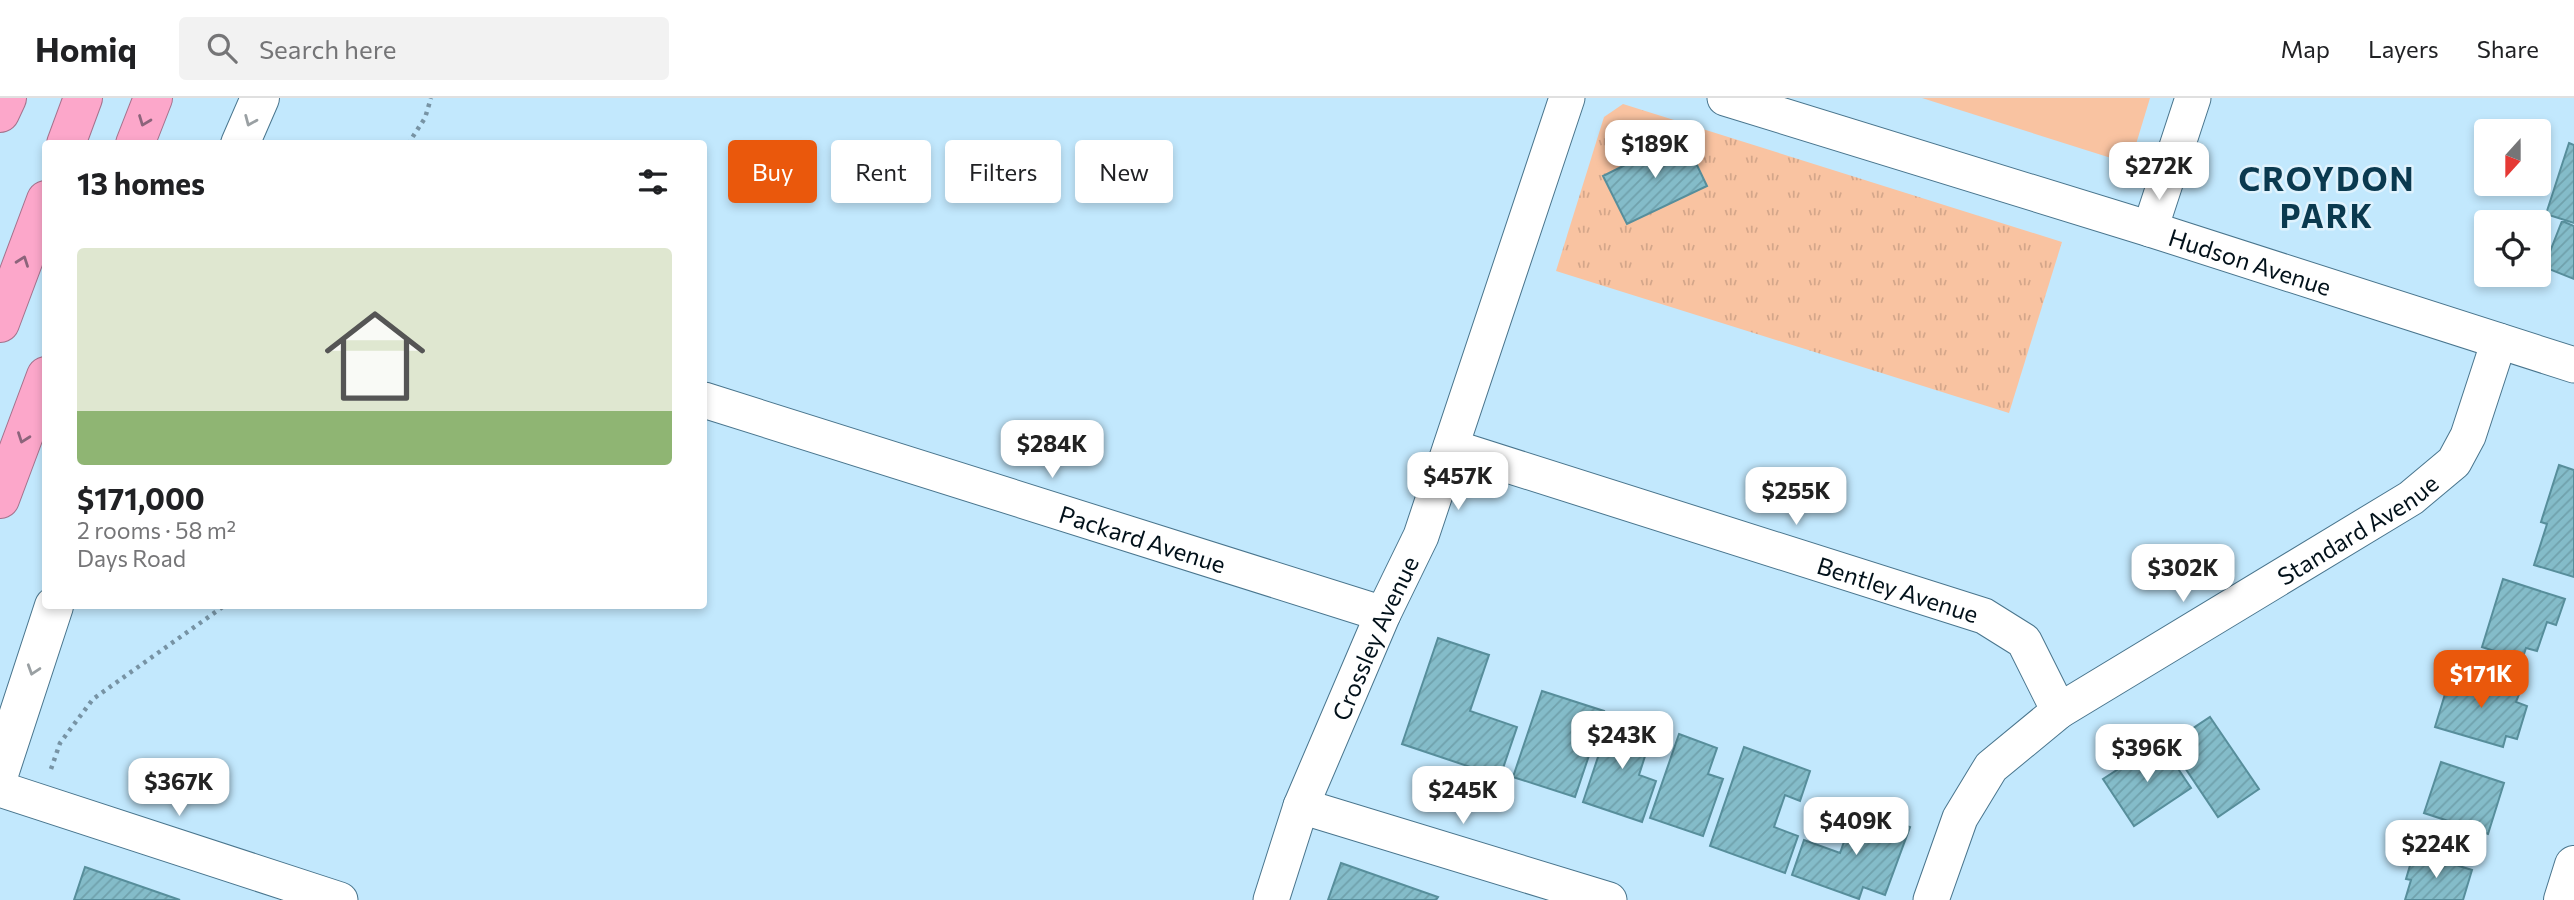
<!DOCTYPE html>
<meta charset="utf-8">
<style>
:root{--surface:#fff;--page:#f2f2f2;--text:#202124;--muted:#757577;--line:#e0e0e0;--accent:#ea580c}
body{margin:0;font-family:Commissioner,sans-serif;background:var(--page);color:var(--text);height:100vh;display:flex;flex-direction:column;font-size:26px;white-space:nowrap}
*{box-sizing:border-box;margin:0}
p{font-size:23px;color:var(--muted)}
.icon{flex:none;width:38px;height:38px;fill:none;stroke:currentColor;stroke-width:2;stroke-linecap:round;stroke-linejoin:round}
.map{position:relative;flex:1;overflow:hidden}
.panel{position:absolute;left:42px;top:42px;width:665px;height:469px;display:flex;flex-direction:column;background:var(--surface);border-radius:7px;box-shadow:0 4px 10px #0003}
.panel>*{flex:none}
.guide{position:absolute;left:728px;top:42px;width:665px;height:63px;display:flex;gap:14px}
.needle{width:46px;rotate:201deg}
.buttons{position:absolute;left:2474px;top:21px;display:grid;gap:14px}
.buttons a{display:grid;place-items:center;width:77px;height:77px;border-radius:7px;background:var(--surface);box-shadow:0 4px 10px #0003;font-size:35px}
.price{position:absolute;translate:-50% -60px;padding:0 16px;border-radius:14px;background:#fff;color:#222;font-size:23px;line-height:46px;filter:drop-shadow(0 2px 4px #0008)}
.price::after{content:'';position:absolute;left:50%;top:42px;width:21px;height:16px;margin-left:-10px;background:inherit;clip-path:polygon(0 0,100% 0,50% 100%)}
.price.active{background:var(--accent);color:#fff}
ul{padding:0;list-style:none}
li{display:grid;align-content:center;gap:14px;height:371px;padding:0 35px}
li span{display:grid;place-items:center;height:217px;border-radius:7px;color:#555}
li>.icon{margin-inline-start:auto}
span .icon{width:126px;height:126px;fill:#fffc;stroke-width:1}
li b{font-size:30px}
h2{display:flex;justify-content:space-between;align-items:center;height:84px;padding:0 35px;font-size:30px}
.tag{padding:0 24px;border-radius:7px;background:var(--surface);box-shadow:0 4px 10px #0003;font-size:24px;line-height:63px}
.tag.active{background:var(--accent);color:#fff}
header{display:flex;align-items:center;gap:42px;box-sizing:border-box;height:98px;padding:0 35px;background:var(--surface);border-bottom:2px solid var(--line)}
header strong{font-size:33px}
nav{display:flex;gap:38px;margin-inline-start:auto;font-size:24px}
.search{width:490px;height:63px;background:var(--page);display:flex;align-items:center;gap:18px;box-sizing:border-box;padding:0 24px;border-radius:7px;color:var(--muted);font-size:26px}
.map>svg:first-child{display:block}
.grass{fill:url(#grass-tufts)}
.pitch{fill:#f9c3a1}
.building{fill:url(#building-hatch);stroke:#578e9b;stroke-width:2}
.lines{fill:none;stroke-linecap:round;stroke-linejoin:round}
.minor-casing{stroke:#49758d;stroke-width:37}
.secondary-casing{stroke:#49758d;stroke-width:40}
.motorway-casing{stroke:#a4728c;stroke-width:40}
.path{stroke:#7793a4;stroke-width:4.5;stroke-dasharray:3.5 5;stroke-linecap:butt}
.minor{stroke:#fff;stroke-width:35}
.secondary{stroke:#fff;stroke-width:38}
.motorway{stroke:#fca7ca;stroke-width:38}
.oneway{stroke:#8c647b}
.oneway2{stroke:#9aa0a3}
.labels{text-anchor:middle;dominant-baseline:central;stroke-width:5;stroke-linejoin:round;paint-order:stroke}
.street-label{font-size:24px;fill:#02111a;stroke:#dff2fd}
.district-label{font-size:32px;font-weight:bold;letter-spacing:2px;fill:#0a394f;stroke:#dff2fd}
</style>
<header>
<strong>Homiq</strong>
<div class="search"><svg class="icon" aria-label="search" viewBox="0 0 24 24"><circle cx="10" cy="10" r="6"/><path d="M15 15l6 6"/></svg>Search here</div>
<nav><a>Map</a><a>Layers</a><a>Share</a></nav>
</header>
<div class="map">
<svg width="2574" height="802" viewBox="0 0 2574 802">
<defs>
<pattern id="grass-tufts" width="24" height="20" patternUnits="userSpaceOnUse" patternTransform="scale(1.75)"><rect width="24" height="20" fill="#f9c3a1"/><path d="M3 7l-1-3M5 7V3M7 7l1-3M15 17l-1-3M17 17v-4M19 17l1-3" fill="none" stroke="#d4a68a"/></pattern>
<pattern id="building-hatch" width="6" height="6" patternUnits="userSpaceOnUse" patternTransform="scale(1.75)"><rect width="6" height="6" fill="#84bcc9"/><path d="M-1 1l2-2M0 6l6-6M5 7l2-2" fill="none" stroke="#70a1ac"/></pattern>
</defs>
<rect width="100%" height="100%" fill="#c2e8fd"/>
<!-- grass -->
<path class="grass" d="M1623,6l439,138 -53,171 -453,-142 48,-154z"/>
<!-- pitch -->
<path class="pitch" d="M1922,0h228l-20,66z"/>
<!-- building -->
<path class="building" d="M1683,38l24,50 -80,38 -24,-48z
M2569,45l5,2v78l-28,-9z
M2562,123l12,5v53l-30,-12z
M2559,367l15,5v107l-40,-12 13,-41 -6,-2z
M2503,481l62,20 -9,26 -9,-3 -10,29 -11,-3 -4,12 -40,-13z
M1438,540l51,17 -19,56 47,16 -17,50 -98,-33z
M2452,573l68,21 -4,10 11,4 -10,33 -11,-3 -3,11 -68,-20z
M1542,593l62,20 -29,86 -62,-20z
M1612,617l42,13 -15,47 17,6 -14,41 -59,-20z
M2210,619l49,72 -41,28 -49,-73z
M1679,636l38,14 -9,26 15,5 -20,57 -53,-18z
M2160,644l31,46 -57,38 -31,-47z
M1744,649l66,24 -10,30 -15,-6 -11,32 24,9 -13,37 -75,-27z
M2441,664l63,21 -16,51 -64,-21z
M1856,710l54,19 -25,68 -22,-8 -4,12 -67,-24 12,-35 36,13z
M2414,754l58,18 -9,30h-58l6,-20 -5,-1z
M1341,765l97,34 -2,3h-108z
M85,769l95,33h-106z"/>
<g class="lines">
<!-- minor casing -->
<g class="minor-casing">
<g id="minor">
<path id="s1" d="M1725,0l425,131 424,136"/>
<path d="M2150,131l43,-131"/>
<path id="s2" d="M704,302l679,214"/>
<path id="s3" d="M1451,349l533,169 40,25 35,70"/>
<path d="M0,691l340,111"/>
<path d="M1301,708l308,94"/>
<path id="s4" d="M1271,802l30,-94 82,-192 38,-78 146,-438"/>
<path id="s5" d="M1931,802l29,-82 31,-51 68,-56 352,-213 43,-36 14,-26 31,-95"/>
</g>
</g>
<!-- secondary casing -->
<g class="secondary-casing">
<path id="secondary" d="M240,46l20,-46
M0,673l54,-165
M2563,802l11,-35"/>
</g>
<!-- motorway casing -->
<g class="motorway-casing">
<path id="motorway" d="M0,15l7,-15
M66,46l17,-46
M135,46l18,-46
M0,225l46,-123
M0,401l46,-123"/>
</g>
<!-- path -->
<path class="path" d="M408,46l17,-26 6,-20
M51,671l9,-26 33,-44 131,-93"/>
<!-- minor -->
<use href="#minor" class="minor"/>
<!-- secondary -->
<use href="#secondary" class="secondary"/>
<!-- motorway -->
<use href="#motorway" class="motorway"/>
</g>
<!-- one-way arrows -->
<defs><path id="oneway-chevron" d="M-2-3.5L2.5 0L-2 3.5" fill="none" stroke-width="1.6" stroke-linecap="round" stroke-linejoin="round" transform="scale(1.75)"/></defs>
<g class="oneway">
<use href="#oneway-chevron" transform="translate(144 23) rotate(111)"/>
<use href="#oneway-chevron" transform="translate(23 163) rotate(-70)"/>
<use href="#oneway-chevron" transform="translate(23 340) rotate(110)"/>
</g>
<g class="oneway2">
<use href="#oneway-chevron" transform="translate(250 23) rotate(113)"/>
<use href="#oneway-chevron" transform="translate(33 572) rotate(108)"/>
</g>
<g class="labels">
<!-- street labels -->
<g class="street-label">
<text stroke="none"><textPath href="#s1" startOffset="550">Hudson Avenue</textPath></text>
<text stroke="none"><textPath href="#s5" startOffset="584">Standard Avenue</textPath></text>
<text stroke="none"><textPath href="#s2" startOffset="460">Packard Avenue</textPath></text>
<text stroke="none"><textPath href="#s3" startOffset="469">Bentley Avenue</textPath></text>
<text stroke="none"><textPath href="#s4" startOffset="282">Crossley Avenue</textPath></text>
</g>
<!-- district labels -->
<g class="district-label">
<text x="2327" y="80">CROYDON<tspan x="2327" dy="37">PARK</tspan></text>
</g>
</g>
</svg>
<div class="buttons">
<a><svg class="needle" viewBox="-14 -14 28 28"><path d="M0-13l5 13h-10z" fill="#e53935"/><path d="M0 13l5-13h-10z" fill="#757577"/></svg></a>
<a><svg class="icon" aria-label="locate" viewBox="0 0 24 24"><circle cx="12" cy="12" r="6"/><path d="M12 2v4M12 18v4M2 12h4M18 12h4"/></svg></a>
</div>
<b class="price" style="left:1655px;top:82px">$189K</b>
<b class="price" style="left:2159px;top:104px">$272K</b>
<b class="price" style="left:1052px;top:382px">$284K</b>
<b class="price" style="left:1458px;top:414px">$457K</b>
<b class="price" style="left:1796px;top:429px">$255K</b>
<b class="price" style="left:2183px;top:506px">$302K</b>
<b class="price active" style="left:2481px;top:612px">$171K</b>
<b class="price" style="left:1622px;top:673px">$243K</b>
<b class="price" style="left:2147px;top:686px">$396K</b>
<b class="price" style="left:179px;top:720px">$367K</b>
<b class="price" style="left:1463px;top:728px">$245K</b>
<b class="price" style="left:1856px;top:759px">$409K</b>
<b class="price" style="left:2436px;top:782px">$224K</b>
<div class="guide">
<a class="tag active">Buy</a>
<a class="tag">Rent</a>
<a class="tag">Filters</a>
<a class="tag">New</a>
</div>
<section class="panel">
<h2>13 homes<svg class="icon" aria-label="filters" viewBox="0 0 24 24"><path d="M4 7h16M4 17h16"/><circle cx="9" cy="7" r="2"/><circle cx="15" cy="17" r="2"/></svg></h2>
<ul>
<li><span style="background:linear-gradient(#dfe7d0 75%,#8fb573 0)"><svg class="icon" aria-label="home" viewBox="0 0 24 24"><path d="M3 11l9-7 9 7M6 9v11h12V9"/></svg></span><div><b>$171,000</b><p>2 rooms · 58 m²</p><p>Days Road</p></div></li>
</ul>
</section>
</div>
